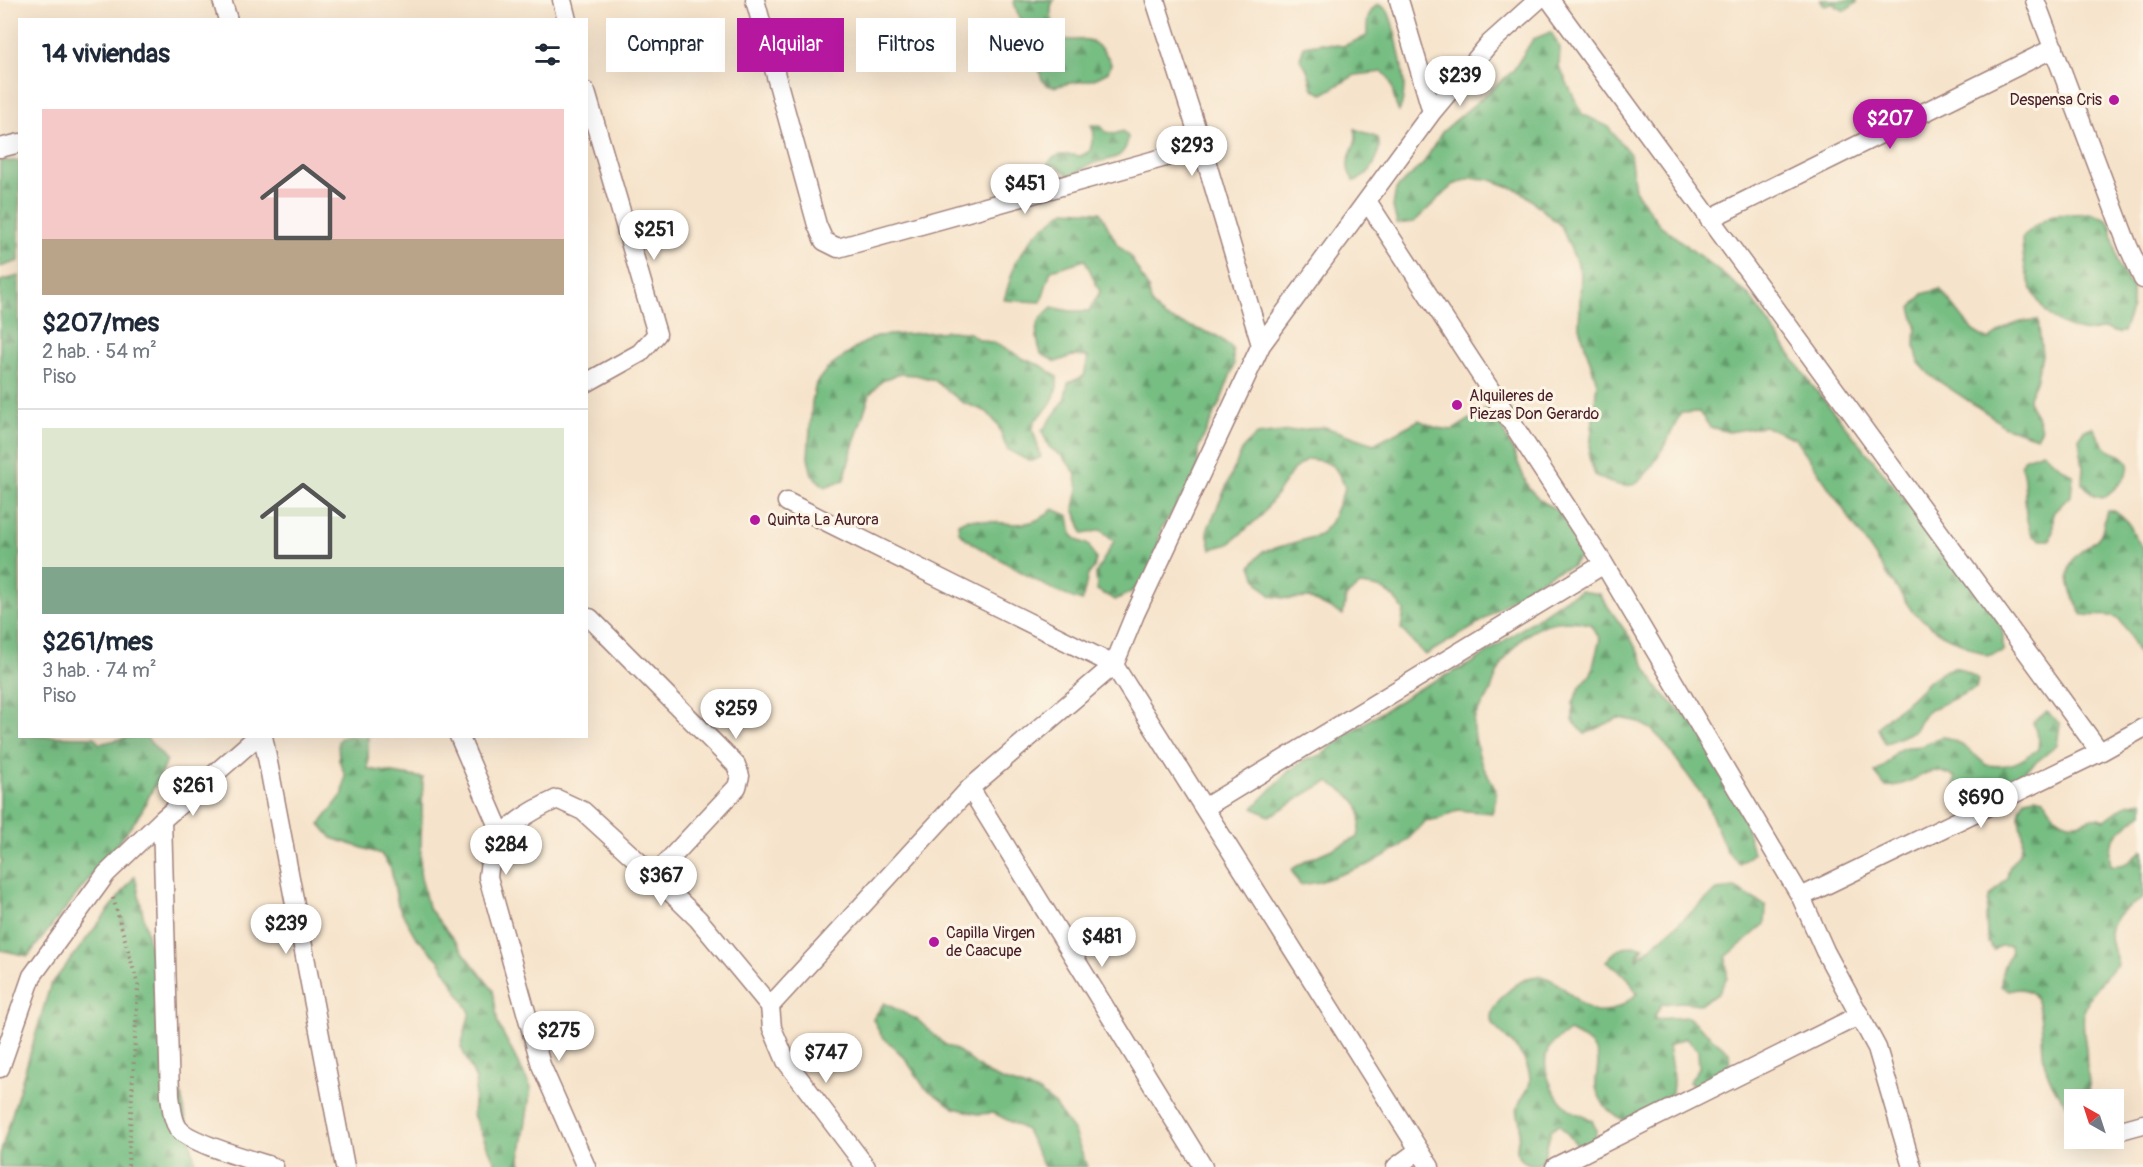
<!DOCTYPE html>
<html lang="es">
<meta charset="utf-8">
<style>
:root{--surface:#fff;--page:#f2f2f3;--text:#1f2937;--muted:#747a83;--line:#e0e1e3;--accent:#b5179e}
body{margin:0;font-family:Pangolin,sans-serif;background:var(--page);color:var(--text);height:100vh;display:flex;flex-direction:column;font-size:22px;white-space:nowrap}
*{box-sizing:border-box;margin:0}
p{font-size:20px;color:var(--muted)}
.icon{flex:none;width:33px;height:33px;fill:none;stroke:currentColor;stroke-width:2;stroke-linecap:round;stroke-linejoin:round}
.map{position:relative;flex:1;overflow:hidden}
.sheet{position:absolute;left:18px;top:18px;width:570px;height:720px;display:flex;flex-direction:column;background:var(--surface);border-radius:0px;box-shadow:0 6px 24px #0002}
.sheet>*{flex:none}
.top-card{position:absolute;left:606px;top:18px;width:570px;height:54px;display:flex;gap:12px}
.needle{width:39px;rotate:321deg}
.buttons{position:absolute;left:2064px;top:1089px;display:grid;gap:12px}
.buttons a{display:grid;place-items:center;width:60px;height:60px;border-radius:0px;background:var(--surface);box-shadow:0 6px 24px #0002;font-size:30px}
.price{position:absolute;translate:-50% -51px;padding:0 14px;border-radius:21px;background:#fff;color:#222;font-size:20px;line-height:39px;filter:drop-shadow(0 2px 3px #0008)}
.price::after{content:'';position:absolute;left:50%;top:36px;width:18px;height:14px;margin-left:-9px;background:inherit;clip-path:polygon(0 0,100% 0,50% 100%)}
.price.selected{background:var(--accent);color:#fff}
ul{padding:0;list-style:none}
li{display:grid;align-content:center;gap:12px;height:318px;padding:0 24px}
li+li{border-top:2px solid var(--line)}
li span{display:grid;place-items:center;height:186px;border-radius:0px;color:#555}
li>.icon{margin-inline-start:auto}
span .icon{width:108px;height:108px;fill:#fffc;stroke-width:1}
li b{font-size:26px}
h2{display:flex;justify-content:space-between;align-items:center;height:72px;padding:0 24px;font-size:26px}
.pill{padding:0 21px;border-radius:0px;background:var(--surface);box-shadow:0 6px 24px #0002;font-size:21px;line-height:54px}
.pill.selected{background:var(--accent);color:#fff}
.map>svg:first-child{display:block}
.forest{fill:url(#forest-firs);stroke:#606e57;stroke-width:1.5}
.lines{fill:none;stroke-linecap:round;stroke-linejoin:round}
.street-casing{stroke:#a0817b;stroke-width:21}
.path{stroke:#a0817b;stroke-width:4;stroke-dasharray:1.5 4.5;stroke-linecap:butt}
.street{stroke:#fff;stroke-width:18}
.poi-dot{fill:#b5179e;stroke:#fcf5e5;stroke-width:2}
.labels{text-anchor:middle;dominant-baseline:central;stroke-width:6;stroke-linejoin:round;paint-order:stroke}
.poi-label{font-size:16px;fill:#4a1f2b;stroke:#fcf5e5;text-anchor:start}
</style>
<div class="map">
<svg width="2143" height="1167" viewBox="0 0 2143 1167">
<defs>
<pattern id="forest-firs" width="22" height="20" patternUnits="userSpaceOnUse" patternTransform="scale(1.5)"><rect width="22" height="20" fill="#77be83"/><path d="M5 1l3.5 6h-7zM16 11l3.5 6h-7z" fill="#649a6b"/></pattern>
</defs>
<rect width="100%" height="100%" fill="#fcf5e5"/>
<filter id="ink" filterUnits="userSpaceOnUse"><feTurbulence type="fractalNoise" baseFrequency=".0167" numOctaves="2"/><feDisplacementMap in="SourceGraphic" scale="12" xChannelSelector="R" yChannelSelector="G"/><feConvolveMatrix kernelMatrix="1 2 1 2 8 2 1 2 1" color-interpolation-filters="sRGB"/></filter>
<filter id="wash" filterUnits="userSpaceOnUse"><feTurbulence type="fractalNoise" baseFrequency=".008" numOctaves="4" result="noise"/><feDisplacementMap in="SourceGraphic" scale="24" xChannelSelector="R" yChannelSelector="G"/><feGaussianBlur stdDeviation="1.35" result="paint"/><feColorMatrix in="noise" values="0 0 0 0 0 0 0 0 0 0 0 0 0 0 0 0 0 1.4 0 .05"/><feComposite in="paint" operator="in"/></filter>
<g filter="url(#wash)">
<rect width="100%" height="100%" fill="#f6e3cb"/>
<!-- forest -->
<path class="forest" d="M1014,0h40c-7,9 -1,34 10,39 8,3 17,-1 24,1 11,4 20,15 23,24l-3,8c-15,9 -21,9 -37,11 -10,1 -19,8 -27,-1 -6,-6 -3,-15 -8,-22 -5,-6 -9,-6 -13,-14 11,-20 -8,-26 -9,-46z
M1820,0h37v2l-12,9 -9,-5 -1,-3 -10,3z
M1378,4c1,1 7,4 8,5 8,8 17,62 18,75 0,10 -1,19 -5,28 -8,-14 -3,-29 -16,-40l-28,3 -32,19c-16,-6 -10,-9 -15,-22 -2,-5 -5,-9 -8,-13l4,-13 18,-3 21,3 24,-10c0,-14 -1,-22 11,-32z
M1551,32l9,16 -1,18 23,48 25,12 23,28 5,36 24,34 90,71 62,89 181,222 11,27v18l-16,5 -47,-23 -28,-22 -116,-172 -32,-13 -35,6 -19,-5 -11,-15 -18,1c-10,19 -30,66 -50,72 -13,3 -25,-4 -36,-10l-6,-18 8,-74 -18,-56 2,-54 -20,-47 -40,-35 -33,-12 -17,-1 -18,7 -39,37 -17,2 -4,-17 3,-18 27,-25 19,-32 71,-61 20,-32z
M1091,125h9l6,7 8,2 9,-3 5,6c-2,24 -19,21 -36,27 -8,3 -14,9 -22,12l-14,-11 -10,2c9,-17 20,-12 35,-11l9,-5 4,-18z
M1355,129l23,9c4,17 -7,39 -24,43 -17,-23 7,-30 1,-52z
M0,161h20l-1,100 -19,6z
M1065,210l35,2 17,32 13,12 18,32 4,17 14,13 51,18 15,12 2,17 -13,35 -23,49v18l-6,16 -31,46 -6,36 -10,16 -14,11 -16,8 -18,-10 -1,-17 18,-32 -13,-11 -18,4 -9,-26 4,-19 -3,-17 -12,-15 -14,-10 -7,-16 22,-30 4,-18 16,-7 4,-19 -16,-1 -16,6 -15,-8c-7,-24 -8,-31 11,-47l18,4h19l11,-19 -15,-32 -34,10 -10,32 -37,-2 11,-37 20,-29z
M2093,213l14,6 4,8 7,38 14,23v19l-9,25c-10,2 -10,-2 -18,-3 -8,-1 -15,4 -23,2 -45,-8 -59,-53 -60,-93l14,-13 17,-10z
M19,276l1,460 75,1 4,7 30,-7h17l21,24 -28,55 -111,140 -28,-6v-85l2,-4 -2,-3v-577z
M1940,289l33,42 15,9c19,-14 26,-19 50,-20l4,35 -6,26 -7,16 1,9 9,15 2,9 -4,7 -34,-11 -13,-11 -59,-39 -12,-13 -4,-17 1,-21 -5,-17 12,-14z
M951,331l19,2 8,6 22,6 24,14 18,7 15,11c2,18 -9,33 -23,44l-1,9 8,27 -8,4 -8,-2 -17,-9 -4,-8 -6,-17 -11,-13 -25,-10 -28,-22 -18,-5 -18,-1 -16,7 -12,13 -17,52 -9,34 -19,7 -13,-12 -4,-18 4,-55 4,-19 11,-14 33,-24 17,-9z
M1491,406l23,47 14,34 12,13 15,9 14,12 15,31 -12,14 -18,6 -33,20 -46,34 -50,29 -24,-26 3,-18c-13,-20 -20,-24 -44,-26l-14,12 -3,18 -34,-17 -19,1 -19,-3 -12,-13 -8,-17 11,-14 58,-17 11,-13 14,-34c-8,-23 -14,-27 -38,-29l-14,11 -31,45 -33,29 -18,5 -4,-18 36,-83 13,-13 69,-8 49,17 45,-24 17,8 17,2z
M2093,427c4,7 8,15 13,21 5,5 12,5 17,9 17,14 -10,33 -20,41l-9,-2 -12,-13 1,-17 -4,-28 5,-8z
M2042,452l31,24 -2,19 -18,18v18l-3,9h-9l-8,-4c-13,-22 -4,-47 -12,-71l4,-7z
M1053,509l16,7 3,19 7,6 9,3 8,15 -2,9 -6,7 -6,26c-28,-8 -51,-24 -76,-38 -18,-11 -32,-16 -47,-31l-1,-9 8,-4c31,0 62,16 87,-10z
M2107,511h9l13,13 8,16 6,7v117c-6,-10 -17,-42 -27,-47 -8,-4 -22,1 -34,-3 -10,-17 -22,-40 -6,-58 6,-7 16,-11 22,-18 7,-7 5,-18 9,-27z
M1580,591l19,3 32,45 26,49 50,49 37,81 9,35 -13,11 -13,-12 -22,-53 -42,-58 -12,-12 -15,-8 -18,-3 -33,16 -12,-13v-18l7,-16 11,-13 9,-35 -10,-15c-38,-10 -68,6 -88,40 -7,10 -8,23 -15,34 -7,12 -15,16 -13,32 1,10 4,22 7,32 4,11 14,20 15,33 0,6 -3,13 -4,18l-35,-3 -15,8 -16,3 -26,26 -30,17 -51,18 -19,3 -9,-15c21,-15 45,-21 67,-33 8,-35 -2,-37 -29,-55 -22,8 -39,24 -60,34l-16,-8 37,-38 15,-10 17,-5 20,-18 78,-49 52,-25 91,-63z
M1954,667l8,2 16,10 -2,9 -46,22 -7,6 -9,15 -29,13 -7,-16c8,-11 19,-17 29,-26 21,-18 19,-24 47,-35z
M2047,712l13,12 -3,21c-33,28 -59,50 -104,50l2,-18c-27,-12 -26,-3 -50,6 -5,2 -13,3 -19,4l-11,-14c4,-3 8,-6 11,-9 5,-4 7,-10 13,-14 8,-5 14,-2 22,-4 8,-2 13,-8 22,-9 12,0 35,20 43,28 24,3 33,-2 52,-16l1,-10 -6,-17z
M343,736l25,1v32l55,9 -3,95 8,34 65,83 5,34 33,64 -11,71 2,8h-25l-24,-52 3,-35 -15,-33 9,-35 -31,-52 -24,-24 -17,-31 -7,-36 -10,-15 -49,-16 -12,-14 23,-30 2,-19 -6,-15 -1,-19z
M2035,797l9,2c8,13 16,27 33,24 13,-2 13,-9 28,-3l22,-16 16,-3v12c-19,13 -39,27 -32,52 15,2 21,-5 32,-15v49c-21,11 -39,20 -31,48 2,6 5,12 6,18 -8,6 -13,13 -20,21 -18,21 -16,36 -12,62 1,6 0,12 1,19 1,13 4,19 2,32l-15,1v13c-13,-13 -24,-30 -29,-48 -7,-24 6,-88 -36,-74l-8,-5c1,-13 1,-22 10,-32l-1,-9 -9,1 -7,4 -6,-7 -1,-8 -1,-18 3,-19 18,-20c1,-19 14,-19 15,-33 3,-19 -10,-26 3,-46z
M135,876l61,291h-196v-12l50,-169z
M1735,888l31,18 -1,18 -39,33 1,20 -9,17 -18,10 -19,-2 -19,2 -9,15 35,-2 41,35 1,18 -28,24 -13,-12 10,-14 -1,-18 -13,-12 -17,8c2,15 10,42 0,55 -21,32 -58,25 -71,-10 -4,-11 4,-25 0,-37 -4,-11 -18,-18 -28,-23 -7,6 -17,11 -21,19 -8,17 5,46 19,57 6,6 17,9 25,13l4,10 -1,11 -17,5 -19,-22 -8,6 -8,32c-7,3 -11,4 -18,0 -15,-8 -4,-24 -5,-37 0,-6 -4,-13 -2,-18 3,-11 13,-17 12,-29 -2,-20 -15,-32 -29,-45 -3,-3 -7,-6 -9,-10 -4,-10 5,-21 12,-28 32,-30 44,-21 73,5 6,5 11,10 19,12 16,2 29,-9 41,-18l-9,-16 -22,-17c15,-16 17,-16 38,-14l-8,13 81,-70z
M884,1003l34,17 26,24 16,8 28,22 16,7 35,11 14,11 21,29 13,35h-43l-18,-37 -32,-17 -16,1 -24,-6 -30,-21 -19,-29 -24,-23 -8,-16z"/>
</g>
<g filter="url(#ink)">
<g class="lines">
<!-- street casing -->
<g class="street-casing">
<path id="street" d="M222,0l6,20
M562,0l5,20
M755,0l62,225 7,16 14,7 364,-101
M1155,0l44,137 62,208
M1399,0l33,112
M1550,0l550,752
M2035,0l93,246 15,33
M586,92l71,242 -17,19 -54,30
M0,148l20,-5
M1367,201l237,363 197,333 24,54 52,97 35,119
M1709,219l345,-171
M787,502l327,163 305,485 -23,17
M590,618l146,147 4,11 -3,11 -83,89
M263,736l82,431
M459,736l43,100
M970,788l233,379
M1204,808l400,-244
M162,820l8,276c2,11 2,23 8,32 12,16 75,32 96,39
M1801,897l299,-145 43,-24
M770,1006l200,-218 144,-123 21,-51 126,-269 171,-233 57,-68 49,-44
M0,1068l32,-92 74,-102 56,-54 96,-84
M2114,1132l29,-8
M1419,1150l11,17
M586,1167l-45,-102 -53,-188c1,-8 2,-17 4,-24 11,-27 41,-43 65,-54l26,12 71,65 44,43 72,87 2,22 14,33 80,106
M1555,1167l305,-152"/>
</g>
<!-- path -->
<path class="path" d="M113,898l25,87 -10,182"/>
<!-- street -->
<use href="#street" class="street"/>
</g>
</g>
<!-- markers -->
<g class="poi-dot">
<circle cx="2114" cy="100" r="6"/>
<circle cx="1457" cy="405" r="6"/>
<circle cx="755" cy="520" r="6"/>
<circle cx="934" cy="942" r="6"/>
</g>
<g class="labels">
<!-- poi labels -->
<g class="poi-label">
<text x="2102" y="100" text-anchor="end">Despensa Cris</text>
<text x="1469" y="396">Alquileres de<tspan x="1469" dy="18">Piezas Don Gerardo</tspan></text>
<text x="767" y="520">Quinta La Aurora</text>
<text x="946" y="933">Capilla Virgen<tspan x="946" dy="18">de Caacupe</tspan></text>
</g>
</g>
</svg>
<div class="buttons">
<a><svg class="needle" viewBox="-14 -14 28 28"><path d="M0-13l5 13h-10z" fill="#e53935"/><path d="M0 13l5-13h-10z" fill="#747a83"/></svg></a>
</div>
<b class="price" style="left:1460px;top:107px">$239</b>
<b class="price selected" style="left:1890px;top:150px">$207</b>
<b class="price" style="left:1192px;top:177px">$293</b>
<b class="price" style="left:1025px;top:215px">$451</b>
<b class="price" style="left:654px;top:261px">$251</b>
<b class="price" style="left:736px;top:740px">$259</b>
<b class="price" style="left:193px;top:817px">$261</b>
<b class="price" style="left:1981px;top:829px">$690</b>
<b class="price" style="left:506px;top:876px">$284</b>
<b class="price" style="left:661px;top:907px">$367</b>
<b class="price" style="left:286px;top:955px">$239</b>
<b class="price" style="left:1102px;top:968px">$481</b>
<b class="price" style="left:559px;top:1062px">$275</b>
<b class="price" style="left:826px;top:1084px">$747</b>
<div class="top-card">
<a class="pill">Comprar</a>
<a class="pill selected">Alquilar</a>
<a class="pill">Filtros</a>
<a class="pill">Nuevo</a>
</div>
<section class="sheet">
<h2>14 viviendas<svg class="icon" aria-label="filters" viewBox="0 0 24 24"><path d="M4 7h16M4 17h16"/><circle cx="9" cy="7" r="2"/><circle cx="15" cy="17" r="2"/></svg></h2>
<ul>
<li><span style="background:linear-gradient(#f6c9c9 70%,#b9a48a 0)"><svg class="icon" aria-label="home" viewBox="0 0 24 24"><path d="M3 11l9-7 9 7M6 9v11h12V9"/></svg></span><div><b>$207/mes</b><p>2 hab. · 54 m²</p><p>Piso</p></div></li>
<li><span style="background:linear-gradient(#dfe7d0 75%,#7fa58c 0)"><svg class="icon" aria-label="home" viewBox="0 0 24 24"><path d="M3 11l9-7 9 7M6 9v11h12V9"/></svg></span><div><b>$261/mes</b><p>3 hab. · 74 m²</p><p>Piso</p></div></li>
</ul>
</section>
</div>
